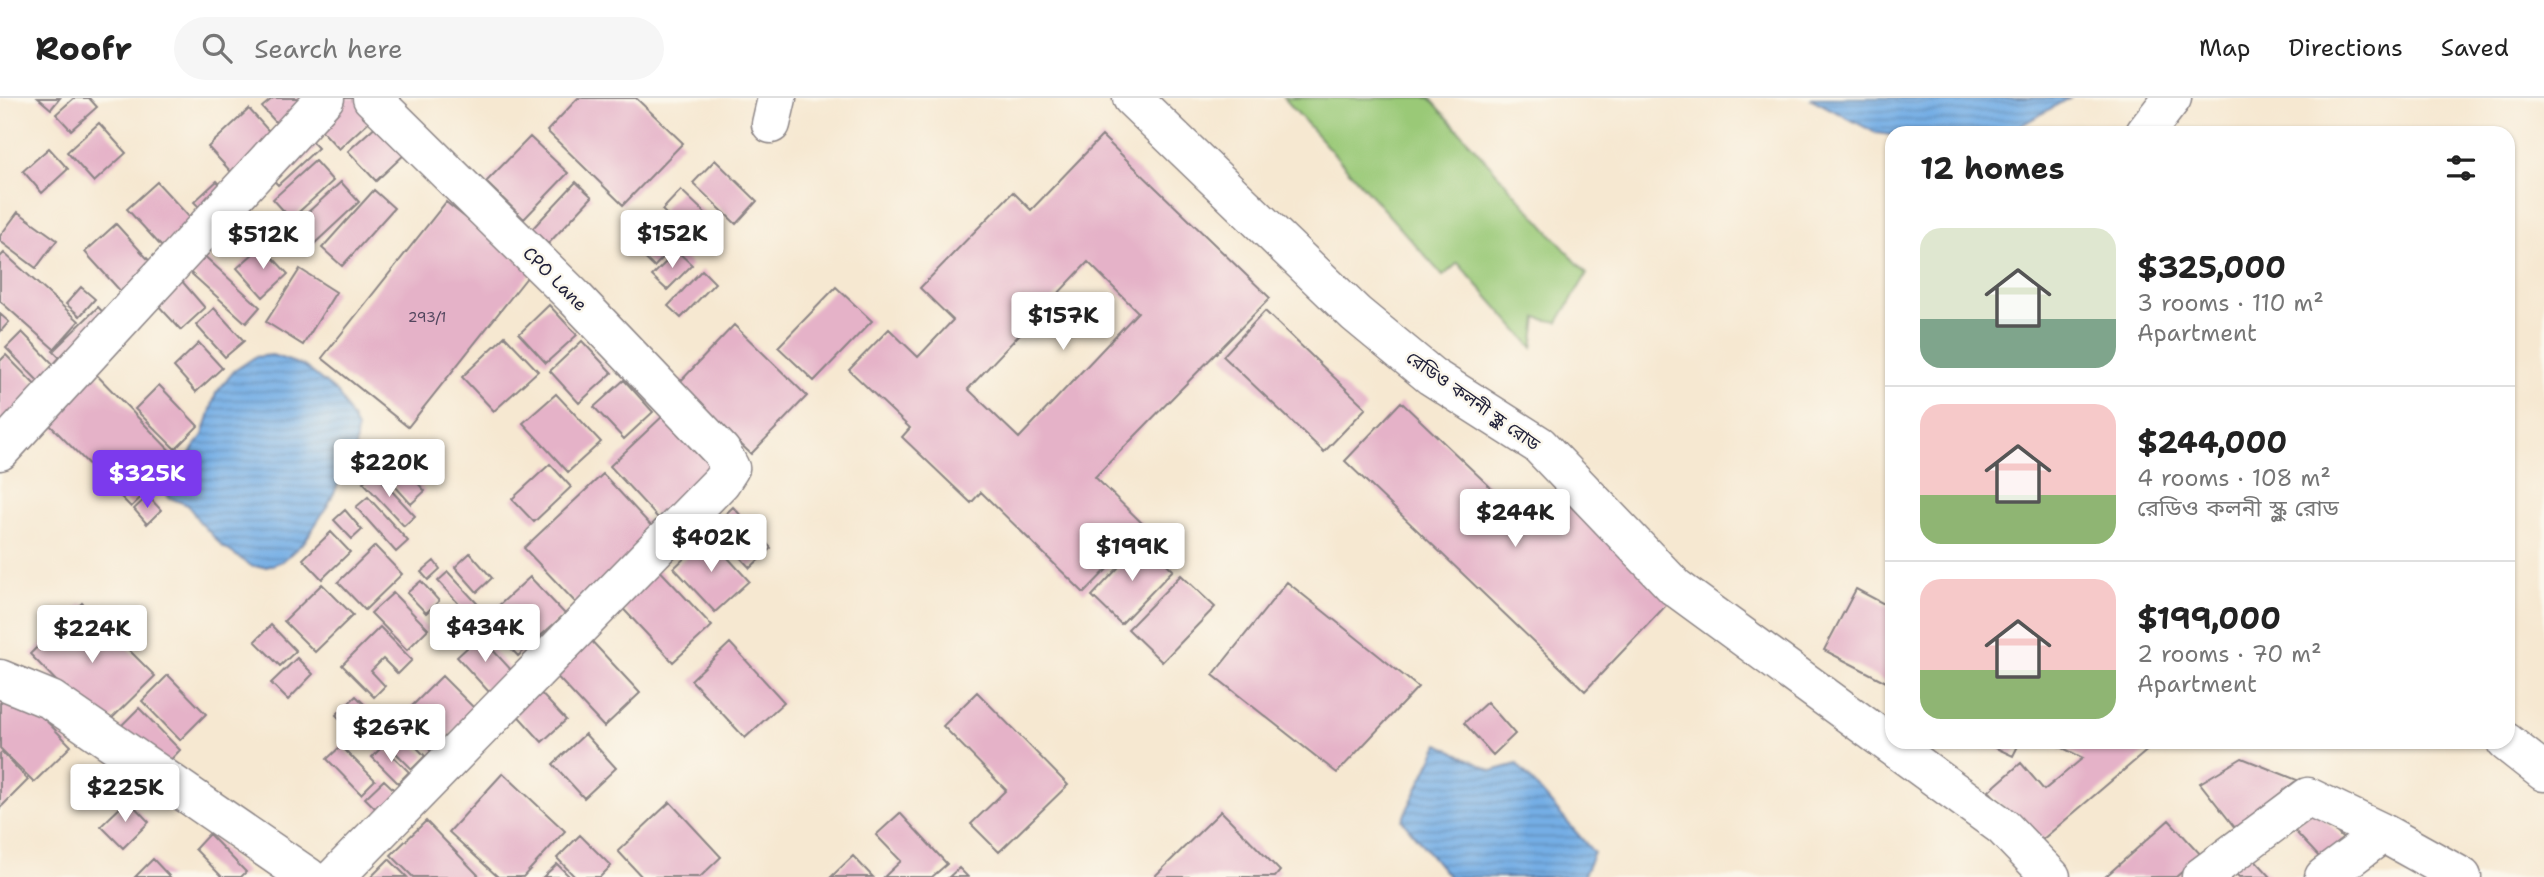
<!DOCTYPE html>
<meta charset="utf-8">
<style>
:root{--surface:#fff;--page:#f6f6f6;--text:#222;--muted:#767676;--line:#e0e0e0;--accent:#7c3aed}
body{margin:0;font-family:"Shantell Sans","Noto Sans Bengali",sans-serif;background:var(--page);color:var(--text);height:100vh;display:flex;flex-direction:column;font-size:26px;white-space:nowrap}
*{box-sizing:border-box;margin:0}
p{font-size:23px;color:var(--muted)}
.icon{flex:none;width:38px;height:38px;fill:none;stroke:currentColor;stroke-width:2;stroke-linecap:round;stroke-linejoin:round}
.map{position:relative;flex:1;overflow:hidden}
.drawer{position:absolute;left:1885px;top:28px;width:630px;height:623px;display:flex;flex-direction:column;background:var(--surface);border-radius:21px;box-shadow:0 2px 5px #0004}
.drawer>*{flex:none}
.price{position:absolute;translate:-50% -60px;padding:0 16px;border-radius:7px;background:#fff;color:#222;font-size:23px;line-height:46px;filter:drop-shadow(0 2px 4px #0008)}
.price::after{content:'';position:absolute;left:50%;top:42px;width:21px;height:16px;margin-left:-10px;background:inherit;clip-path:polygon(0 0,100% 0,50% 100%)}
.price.current{background:var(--accent);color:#fff}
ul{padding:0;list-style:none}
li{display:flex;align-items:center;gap:21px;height:175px;padding:0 35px}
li+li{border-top:2px solid var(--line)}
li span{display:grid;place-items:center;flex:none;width:196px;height:140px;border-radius:21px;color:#555}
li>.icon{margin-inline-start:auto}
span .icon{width:84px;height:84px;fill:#fffc;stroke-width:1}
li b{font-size:30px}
h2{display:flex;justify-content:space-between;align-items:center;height:84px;padding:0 35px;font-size:30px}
header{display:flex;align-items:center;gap:42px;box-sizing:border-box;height:98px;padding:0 35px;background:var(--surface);border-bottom:2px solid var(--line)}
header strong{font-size:33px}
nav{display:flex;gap:38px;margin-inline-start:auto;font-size:24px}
.search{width:490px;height:63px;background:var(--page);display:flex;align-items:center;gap:18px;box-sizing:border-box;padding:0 24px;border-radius:38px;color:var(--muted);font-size:26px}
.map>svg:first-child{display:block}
.green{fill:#9ac977;stroke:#5e7659;stroke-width:2}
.water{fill:url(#water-rules);stroke:#4c6890;stroke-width:2}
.building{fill:#e5b2c8;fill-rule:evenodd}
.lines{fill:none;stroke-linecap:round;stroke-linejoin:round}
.minor-casing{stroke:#8c8586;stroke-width:41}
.minor{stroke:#fff;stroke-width:38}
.labels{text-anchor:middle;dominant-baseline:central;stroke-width:5;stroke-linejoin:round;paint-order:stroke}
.number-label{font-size:14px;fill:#53465e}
.street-label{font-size:18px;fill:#22223b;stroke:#fbf7ec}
</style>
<header>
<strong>Roofr</strong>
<div class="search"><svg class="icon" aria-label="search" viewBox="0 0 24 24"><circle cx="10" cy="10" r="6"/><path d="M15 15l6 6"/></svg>Search here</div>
<nav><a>Map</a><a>Directions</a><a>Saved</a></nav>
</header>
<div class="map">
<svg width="2544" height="779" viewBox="0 0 2544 779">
<defs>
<pattern id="water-rules" width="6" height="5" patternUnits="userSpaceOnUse" patternTransform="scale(1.75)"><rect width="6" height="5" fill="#75aee5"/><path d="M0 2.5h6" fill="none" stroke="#608dbb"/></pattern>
</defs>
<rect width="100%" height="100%" fill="#fbf7ec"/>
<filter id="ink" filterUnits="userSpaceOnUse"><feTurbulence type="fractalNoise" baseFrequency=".0143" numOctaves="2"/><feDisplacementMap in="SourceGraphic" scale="14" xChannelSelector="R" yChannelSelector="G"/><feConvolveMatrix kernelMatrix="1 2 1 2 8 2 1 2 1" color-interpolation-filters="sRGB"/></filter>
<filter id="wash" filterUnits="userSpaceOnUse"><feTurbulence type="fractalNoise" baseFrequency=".00686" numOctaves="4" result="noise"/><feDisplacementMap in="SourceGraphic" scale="28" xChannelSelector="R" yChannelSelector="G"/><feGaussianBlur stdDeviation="1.57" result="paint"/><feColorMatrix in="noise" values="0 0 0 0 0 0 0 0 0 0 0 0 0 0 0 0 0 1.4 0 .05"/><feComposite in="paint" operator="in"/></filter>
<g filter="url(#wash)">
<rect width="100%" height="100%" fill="#f6e8d1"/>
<!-- green -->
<path class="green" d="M1284,0h146l157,176 -29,48 -21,-4 -4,30 -75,-85 -15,13z"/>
<!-- water -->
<path class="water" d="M1810,0h259l-56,32 -15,3h-106v2l-16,-2z
M272,257l32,11 34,27 19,35 -2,23 -27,54 -23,36 -22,20 -16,6h-14l-31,-21 -24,-26 -10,-15 -20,-8 -2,-12 37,-50 13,-42 18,-22 21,-14z
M1439,646l53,27 25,-7 77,89 -11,24h-134l-47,-57z"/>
<g id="blocks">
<!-- building -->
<path class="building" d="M38,0h22l-9,11z
M74,0h15l8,9 -26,23 -15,-16z
M273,0h38l-29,31 -20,-22z
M334,0h24l17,18 -36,33 -28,-30z
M578,0h58l47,45 -60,62 -76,-74z
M249,11l26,29 -41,37 -26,-28z
M99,25l27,30 -32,29 -27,-30z
M379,25l27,30 -30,28 -28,-30z
M303,34l15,16 -40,37 -15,-16z
M1102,38l168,162 -175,179 52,51 -63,65 -103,-101 -10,11 -69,-66 8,-9 -61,-58 40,-41 29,28 35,-37 -33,-32 93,-96 18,18zM1088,164l50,50 -119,126 -51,-49z
M530,39l38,36 -44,46 -38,-37z
M49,50l19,21 -26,24 -19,-22z
M715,62l42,41 -21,23 -43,-41z
M315,63l18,20 -42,38 -18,-20z
M217,83l9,10 -23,20 -9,-9z
M157,84l35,38 -30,27 -35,-38z
M341,84l18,20 -45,42 -19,-20z
M576,84l16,15 -44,47 -16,-15z
M374,92l20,18 -52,58 -20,-18z
M681,92l40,38 -20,20 -39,-38z
M446,104l86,69 -124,156 -86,-69z
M18,114l39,28 -21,28 -36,-27v-5z
M646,122l27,27 -19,20 -28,-27z
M116,126l39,43 -31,28 -39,-43z
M262,148l26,28 -25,23 -26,-29z
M199,153l61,56 -14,16 -62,-56z
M677,153l15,14 -25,25 -15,-14z
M4,155l75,68 -25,28 -54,-48v-44z
M300,171l36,23 -33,53 -37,-23z
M702,172l13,13 -34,35 -13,-12z
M181,182l24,28 -24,22 -25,-27z
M81,189l14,12 -15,17 -14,-12z
M836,189l36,34 -58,60 -36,-34z
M549,207l28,30 -31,28 -27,-29z
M98,209l15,16 -44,44 -16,-16z
M214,210l30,33 -19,16 -29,-32z
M1265,213l101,97 -42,44 -101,-96z
M0,216l9,8 -9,10z
M734,227l73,71 -56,58 -73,-70z
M22,234l38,39 -16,16 -38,-39z
M505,238l33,35 -44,40 -32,-34z
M582,243l30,32 -33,30 -29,-32z
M199,245l23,25 -26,24 -22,-25z
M6,257l37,38 -43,43v-75z
M89,269l90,93 -48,47 -91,-92z
M624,282l29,32 -29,27 -30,-32z
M159,287l39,41 -23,23 -40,-40z
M556,296l45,48 -33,30 -45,-49z
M1401,304l126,120 30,-32 115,109 -87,92 -240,-230z
M666,315l49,54 -56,52 -49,-53z
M393,358l32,35 -14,13 -32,-36z
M550,366l21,23 -37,35 -22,-23z
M375,375l40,43 -11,10 -41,-44z
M603,376l53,57 -79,73 -53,-56z
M148,398l13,14 -14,14 -13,-15z
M368,399l40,44 -12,11 -40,-45z
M733,409l38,41 -21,20 -38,-41z
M345,412l17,20 -10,9 -18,-19z
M331,434l19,20 -28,27 -19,-20z
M708,438l41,45 -34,31 -41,-44z
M1143,443l30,29 -52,54 -29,-28z
M375,448l27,28 -37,36 -27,-28z
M470,455l22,25 -15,14 -22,-25z
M434,463l6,8 -12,11 -7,-8z
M653,465l59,63 -39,36 -59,-63z
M448,474l37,40 -10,10 -37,-41z
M1181,477l34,32 -53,55 -34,-33z
M530,479l35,37 -47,42 -34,-37z
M421,483l18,20 -13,12 -19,-20z
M1287,484l131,105 -81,86 -124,-98z
M322,486l31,31 -38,37 -31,-31z
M1856,491l36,19v77l-68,-35z
M393,495l35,36 -21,21 -36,-37z
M82,505l73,73 -53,52 -72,-74z
M451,510l20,21 -14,14 -20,-22z
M271,527l25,26 -16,15 -25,-25z
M380,529l32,33 -14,14 -15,-15 -12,12 14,15 -11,11 -32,-32z
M586,537l54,58 -36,34 -54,-58z
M480,538l33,36 -23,21 -33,-36z
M730,545l54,59 -39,36 -54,-58z
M297,560l16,16 -25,26 -17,-17z
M168,577l38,39 -26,26 -38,-39z
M442,578l34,34 -44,42 -33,-33z
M534,588l32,34 -24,22 -31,-34z
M15,591l56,57 -37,36 -34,-34v-45z
M977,594l91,93 -69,67 -28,-28 35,-34 -63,-64z
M356,598l32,32 -20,19 -32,-32z
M1487,604l28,32 -22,21 -29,-32z
M139,610l41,42 -19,20 -42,-42z
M398,630l27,28 -13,13 -28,-28z
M585,636l31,34 -32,30 -31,-34z
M1983,644h37l-7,14z
M2051,644h106l-121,103 -47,-54 32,-28 23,27 39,-32z
M341,648l34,34 -14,14 -34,-35z
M383,648l26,26 -11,11 -26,-26z
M2,654l26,28 -28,28v-54z
M2242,660l55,22 -61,49 -36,-46z
M503,675l62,58 -42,46h-25l-49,-45z
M384,682l20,19 -19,19 -20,-20z
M128,702l21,22 -26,26 -22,-22z
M670,704l51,55 -21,20h-58l-24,-26z
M2314,710l30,32 -22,20 -30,-32z
M1221,713l59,60 -5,6h-121z
M900,715l47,51 -15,13h-48l17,-16 -25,-26z
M2169,722l32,35 -25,22h-71z
M426,723l54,56h-67l-22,-22z
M209,736l37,38 -5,5h-19l-27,-28z
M580,737l31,31 -11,11h-25l-18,-19z
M2248,754l23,25h-32l-8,-9z
M853,758l20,21h-42z
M153,761l17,18h-35z
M389,761l18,18h-36z
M557,766l13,13h-27z
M959,770l9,9h-19z"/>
</g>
</g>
<g filter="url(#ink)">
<use href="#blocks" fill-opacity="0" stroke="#8c8586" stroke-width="2"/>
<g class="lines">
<!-- minor casing -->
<g class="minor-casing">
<path id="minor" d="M1132,0l224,216 75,62 108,69 136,142 328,240 48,50
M771,26l6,-26
M2145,35l27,-35
M0,353l325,-353
M0,581l51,21 257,177
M2506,644l38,30
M335,779l386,-395 9,-14 -9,-17 -147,-154 -202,-199
M2201,779l107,-80 75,36 79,44
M2324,779l59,-44"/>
</g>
<!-- minor -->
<use href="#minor" class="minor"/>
</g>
</g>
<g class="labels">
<!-- number labels -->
<g class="number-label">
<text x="427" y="219">293/1</text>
</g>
<!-- street labels -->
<g class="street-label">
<text transform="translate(555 181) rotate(45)">CPO Lane</text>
<text transform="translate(1473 303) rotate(35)">রেডিও কলনী স্কুল রোড</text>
</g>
</g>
</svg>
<b class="price" style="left:672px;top:172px">$152K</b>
<b class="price" style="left:263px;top:173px">$512K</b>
<b class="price" style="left:1063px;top:254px">$157K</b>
<b class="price" style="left:389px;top:401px">$220K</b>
<b class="price current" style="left:147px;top:412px">$325K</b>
<b class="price" style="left:1515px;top:451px">$244K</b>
<b class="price" style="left:711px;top:476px">$402K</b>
<b class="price" style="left:1132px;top:485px">$199K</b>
<b class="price" style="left:485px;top:566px">$434K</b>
<b class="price" style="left:92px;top:567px">$224K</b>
<b class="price" style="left:391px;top:666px">$267K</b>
<b class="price" style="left:125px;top:726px">$225K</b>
<section class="drawer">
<h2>12 homes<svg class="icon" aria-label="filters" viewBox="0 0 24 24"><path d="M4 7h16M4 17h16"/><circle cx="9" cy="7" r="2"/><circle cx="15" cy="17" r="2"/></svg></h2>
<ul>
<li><span style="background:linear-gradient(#dfe7d0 65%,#7fa58c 0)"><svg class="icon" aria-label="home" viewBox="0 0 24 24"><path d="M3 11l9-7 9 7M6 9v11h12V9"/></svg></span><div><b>$325,000</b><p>3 rooms · 110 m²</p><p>Apartment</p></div></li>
<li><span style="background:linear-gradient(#f6c9c9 65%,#8fb573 0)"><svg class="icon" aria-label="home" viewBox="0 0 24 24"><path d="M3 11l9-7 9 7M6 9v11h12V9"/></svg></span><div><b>$244,000</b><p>4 rooms · 108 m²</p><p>রেডিও কলনী স্কুল রোড</p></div></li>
<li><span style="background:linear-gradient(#f6c9c9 65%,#8fb573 0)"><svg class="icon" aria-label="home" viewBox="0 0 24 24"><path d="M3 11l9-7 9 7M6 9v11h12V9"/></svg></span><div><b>$199,000</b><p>2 rooms · 70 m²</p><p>Apartment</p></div></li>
</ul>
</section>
</div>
